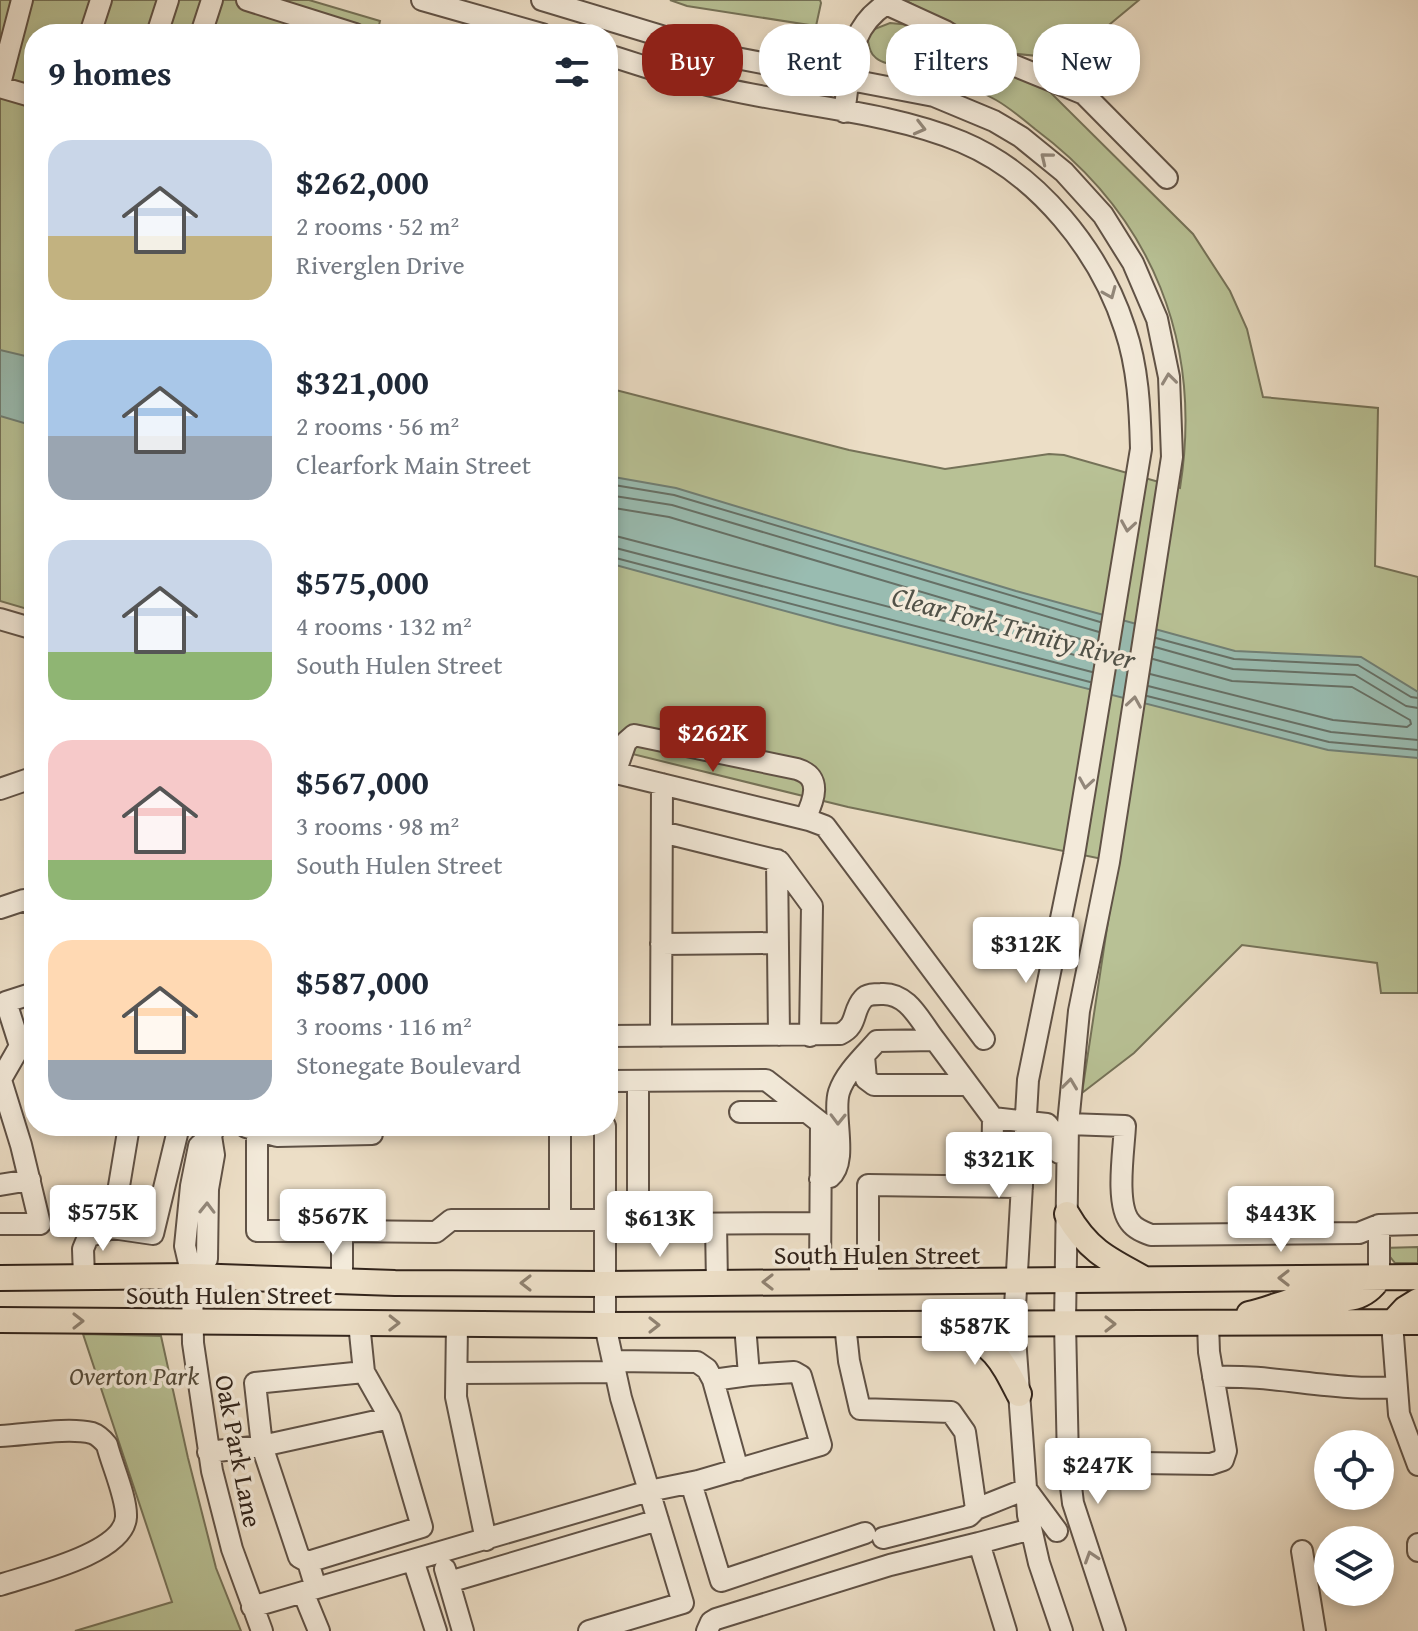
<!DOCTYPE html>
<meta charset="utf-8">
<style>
:root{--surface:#fff;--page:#f2f2f3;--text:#1f2937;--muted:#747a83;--accent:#8f2418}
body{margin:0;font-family:"Gentium Book Plus",serif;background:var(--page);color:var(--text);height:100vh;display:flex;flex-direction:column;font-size:30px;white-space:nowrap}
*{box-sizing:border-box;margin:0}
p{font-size:26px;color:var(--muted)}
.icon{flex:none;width:44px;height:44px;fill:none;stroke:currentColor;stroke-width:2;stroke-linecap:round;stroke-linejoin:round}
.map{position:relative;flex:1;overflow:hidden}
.panel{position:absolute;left:24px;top:24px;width:594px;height:1112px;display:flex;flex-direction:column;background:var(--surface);border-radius:32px;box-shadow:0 4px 12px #0003}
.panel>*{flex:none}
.top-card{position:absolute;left:642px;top:24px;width:656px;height:72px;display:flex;gap:16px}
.fabs{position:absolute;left:1314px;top:1430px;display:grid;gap:16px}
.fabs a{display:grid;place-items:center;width:80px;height:80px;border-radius:50%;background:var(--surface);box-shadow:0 4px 12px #0003;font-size:40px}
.price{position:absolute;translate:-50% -68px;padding:0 18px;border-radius:8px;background:#fff;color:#222;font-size:26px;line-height:52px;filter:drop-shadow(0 2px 4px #0008)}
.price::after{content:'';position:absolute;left:50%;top:48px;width:24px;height:18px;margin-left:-12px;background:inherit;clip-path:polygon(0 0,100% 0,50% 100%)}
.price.current{background:var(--accent);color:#fff}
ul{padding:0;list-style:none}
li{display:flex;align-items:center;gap:24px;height:200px;padding:0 24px}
li span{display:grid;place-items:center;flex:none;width:224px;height:160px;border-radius:24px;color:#555}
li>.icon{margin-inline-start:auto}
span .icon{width:96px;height:96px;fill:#fffc;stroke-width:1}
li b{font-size:34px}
h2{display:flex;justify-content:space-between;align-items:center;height:96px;padding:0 24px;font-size:34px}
.chip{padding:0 28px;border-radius:32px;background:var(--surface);box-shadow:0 4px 12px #0003;font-size:28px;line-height:72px}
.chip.current{background:var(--accent);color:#fff}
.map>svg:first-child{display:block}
.green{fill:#b8c195;stroke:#757258;stroke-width:2}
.water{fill:#99bcb1;stroke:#707f75;stroke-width:2}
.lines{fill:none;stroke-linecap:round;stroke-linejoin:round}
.shore{stroke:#667066;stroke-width:2}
.minor-casing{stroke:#605246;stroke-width:24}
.major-casing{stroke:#32241b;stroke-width:28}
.minor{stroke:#f3eada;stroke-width:20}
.major{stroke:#ecdec6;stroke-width:24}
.oneway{stroke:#92877a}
.oneway2{stroke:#8f8170}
.labels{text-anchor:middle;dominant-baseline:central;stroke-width:7;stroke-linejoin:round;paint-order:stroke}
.street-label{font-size:26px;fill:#32241b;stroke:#f3eada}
.park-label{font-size:26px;font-style:italic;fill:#544b3a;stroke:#f3eada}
.water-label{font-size:28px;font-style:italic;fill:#515248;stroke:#f3eada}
</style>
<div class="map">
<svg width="1418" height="1631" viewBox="0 0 1418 1631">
<rect width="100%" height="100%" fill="#ecdec6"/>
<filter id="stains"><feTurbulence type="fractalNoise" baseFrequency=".0025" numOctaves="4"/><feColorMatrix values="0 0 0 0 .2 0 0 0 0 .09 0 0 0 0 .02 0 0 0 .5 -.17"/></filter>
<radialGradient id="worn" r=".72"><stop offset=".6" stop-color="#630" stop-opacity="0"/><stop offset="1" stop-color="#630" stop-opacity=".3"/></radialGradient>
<!-- green -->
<path class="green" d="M0,0h309l71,21 -3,13h-343v577l-34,-10z
M670,0h150l1,3 -5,23 -129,-20z
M905,0h234l-71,59 -71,-7z
M890,23l21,2 36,19 100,45 146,145 37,57 17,38 16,68 115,11 -3,158 43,11v416h-37l-4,-30 -135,-18 -108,108 -52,40 35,-231 -269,-55 -240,-59v-360l241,62 96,19 104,-15 15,1 116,33c23,-144 -27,-271 -145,-359 -12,-10 -25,-21 -39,-29 -24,-14 -52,-25 -79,-32 -12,-3 -32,-2 -41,-10 -7,-5 -7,-14 -9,-22l5,-6z
M1418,1247v16h-23l-12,-15z
M83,1334l78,2 27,122 28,110 25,63h-166l97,-29z"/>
<!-- water -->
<path class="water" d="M0,350l34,8v68l-34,-10z
M608,476l68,12 340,103 219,60 126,6 57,35v66l-90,-8 -491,-125 -229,-62z"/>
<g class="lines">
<!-- shore -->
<path class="shore" d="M608,484l66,11 426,127
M608,495l64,10 427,127
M608,507l61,10 428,127
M608,534l486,126
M608,546l484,126
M608,556l482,126
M1156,638l78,21 124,6 53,32 7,1
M1155,647l78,22 122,6 51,31 12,2
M1150,674l183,46 74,7 4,-3 -1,-4 -58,-33 -120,-6 -79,-22
M1148,686l183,46 87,8
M1147,696l182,46 89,8"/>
<!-- minor casing -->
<g class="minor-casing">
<path id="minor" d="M247,0l108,34
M422,0l120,34
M542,0l189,57 203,39 60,25 27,16 43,35 39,43 30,48 24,56 12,58 3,80 -63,405 -30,149 -11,113 -3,199 3,139 5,41 42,128
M90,34l11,-34
M157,34l11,-34
M201,34l11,-34
M608,55c39,12 77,26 117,34 75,17 166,23 237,53 76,32 138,109 163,187 13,38 15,80 16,120l-67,406 -46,225 -14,244 14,191 11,48 23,68
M0,84l22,-84
M0,87l34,10
M844,112c8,-44 1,-81 42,-108l59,27 29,18 110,45 83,84
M0,619l34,10
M608,771l201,49 16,6 159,213
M615,773l11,-31 8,-7 163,34c26,8 17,31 8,50
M0,789l32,-11 2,-3
M662,832l117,29 33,45 -2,130
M777,860l2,175
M0,908l24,-8 10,5
M661,944l117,-1
M608,1036l232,-2c18,-8 12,-23 23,-35 4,-5 12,-5 18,-5 27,-2 39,27 54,46
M661,1036l1,-252
M20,1046l-14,-44 28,-9
M864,1056l2,23 8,6h94
M0,1077l21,68 19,79h-40
M1,1079l19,-33 14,-4
M608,1081l158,-1 55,43 -1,159
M638,1081v132l8,11 174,-1
M740,1112h65
M1068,1124l57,2c-1,23 -10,78 5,96 5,7 13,10 21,13l208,-2 20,-8
M129,1126l-17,102 41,6 26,-108
M215,1126l-4,10 -12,10 -8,40 -6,60 7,30 1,67 19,128 20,78 30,82
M257,1126v105h85
M246,1127l31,9 95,-2v-8
M820,1179l10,-2c19,-16 2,-62 9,-85 6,-19 26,-37 38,-51l58,-1 58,78 54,6 11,14 1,15
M0,1185l30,-5
M992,1186l1,-68
M560,1220v-94
M716,1224l1,59
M192,1276l15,-17 1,-70 6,-34 -3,-19
M84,1277l-1,-28 5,-12 24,-9
M1379,1278v-53l39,-1
M342,1281v-50l94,1 15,-12h154
M868,1281v-96l154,2
M1392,1323l7,91 19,51
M457,1324l-1,73 30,143
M845,1324l4,37 11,48 91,3 14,20 11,77
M613,1361l84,1 10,7 6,11
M457,1373l158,-1
M1213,1377c61,-3 122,15 183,10
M0,1436c25,-1 68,-9 92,-3 6,2 11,7 15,12 5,20 20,53 19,72 -2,37 -97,58 -126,68
M208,1452l54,-6 -7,-63 109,-11
M1068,1462l143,2 12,-4 3,-9 -17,-99 -1,-29
M738,1470l-25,-90 36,-5
M691,1483l30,98 144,-48
M883,1538l86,-22 7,-7 50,-20 31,42
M979,1543l52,-14
M1418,1544v7
M1302,1551l13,80
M413,1560l23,71
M308,1562l-9,-5 -37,-111 128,-28
M445,1569l18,62
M449,1582l209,-62
M316,1588l-8,-26 114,-35 -32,-109 -26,-46 -5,-49
M303,1592l16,39
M252,1607l397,-116 49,-10 123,-36 -20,-69 -7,-4 -45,3 -4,-50
M589,1631l94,-28 -62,-205 -16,-73v-199
M707,1631l4,-9 5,-3 174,-54 89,-22 27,88"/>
</g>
<!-- major casing -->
<g class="major-casing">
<path id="major" d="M1067,1214c20,35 40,45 74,63
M0,1278l192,-2 203,7 209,1 814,-7
M1249,1314c15,-3 28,-9 43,-13 32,-9 65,11 87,-23
M0,1320l605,5 813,-3
M1392,1323l13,-14 13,-8
M955,1328c39,17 45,29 64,66"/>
</g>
<!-- minor -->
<use href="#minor" class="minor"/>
<!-- major -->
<use href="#major" class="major"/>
</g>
<!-- one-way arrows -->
<defs><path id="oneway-chevron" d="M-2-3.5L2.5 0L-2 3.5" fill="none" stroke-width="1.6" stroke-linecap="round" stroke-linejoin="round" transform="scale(2)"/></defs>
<g class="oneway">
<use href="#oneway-chevron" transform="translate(920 128) rotate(14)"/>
<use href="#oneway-chevron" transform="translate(1046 158) rotate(-141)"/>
<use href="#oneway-chevron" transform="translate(1110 293) rotate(67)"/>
<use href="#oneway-chevron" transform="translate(1169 379) rotate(-97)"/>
<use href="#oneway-chevron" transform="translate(1128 526) rotate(99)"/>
<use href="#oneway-chevron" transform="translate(1134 702) rotate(-81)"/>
<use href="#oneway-chevron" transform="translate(1086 783) rotate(99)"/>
<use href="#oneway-chevron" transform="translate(1070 1084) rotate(-83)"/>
<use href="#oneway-chevron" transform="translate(838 1119) rotate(91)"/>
<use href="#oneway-chevron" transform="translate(207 1208) rotate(-89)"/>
<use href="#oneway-chevron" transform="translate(1091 1557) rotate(-108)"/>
</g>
<g class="oneway2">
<use href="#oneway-chevron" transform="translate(1284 1278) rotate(180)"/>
<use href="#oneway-chevron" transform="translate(768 1282) rotate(180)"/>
<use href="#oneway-chevron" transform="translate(526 1283) rotate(-180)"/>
<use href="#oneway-chevron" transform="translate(78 1321)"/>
<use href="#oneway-chevron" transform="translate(394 1323) rotate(1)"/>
<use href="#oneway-chevron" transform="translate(1110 1324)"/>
<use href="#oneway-chevron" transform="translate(654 1325)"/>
</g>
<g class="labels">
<!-- street labels -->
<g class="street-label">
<text x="877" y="1254">South Hulen Street</text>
<text x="229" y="1294">South Hulen Street</text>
<text transform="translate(239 1451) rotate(79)">Oak Park Lane</text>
</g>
<!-- park labels -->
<g class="park-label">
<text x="134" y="1375">Overton Park</text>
</g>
<!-- water labels -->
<g class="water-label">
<text transform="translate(1014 627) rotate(15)">Clear Fork Trinity River</text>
</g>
</g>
<rect width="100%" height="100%" filter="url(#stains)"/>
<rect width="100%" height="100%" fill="url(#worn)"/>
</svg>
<div class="fabs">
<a><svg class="icon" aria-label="locate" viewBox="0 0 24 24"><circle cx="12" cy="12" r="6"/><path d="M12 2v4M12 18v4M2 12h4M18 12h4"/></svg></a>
<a><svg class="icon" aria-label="layers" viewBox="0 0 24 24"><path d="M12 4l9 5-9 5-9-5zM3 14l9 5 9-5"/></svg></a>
</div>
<b class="price current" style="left:713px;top:774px">$262K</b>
<b class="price" style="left:1026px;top:985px">$312K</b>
<b class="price" style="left:999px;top:1200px">$321K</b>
<b class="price" style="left:103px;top:1253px">$575K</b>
<b class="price" style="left:1281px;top:1254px">$443K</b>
<b class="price" style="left:333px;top:1257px">$567K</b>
<b class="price" style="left:660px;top:1259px">$613K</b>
<b class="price" style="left:975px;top:1367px">$587K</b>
<b class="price" style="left:1098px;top:1506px">$247K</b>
<div class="top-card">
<a class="chip current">Buy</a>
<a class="chip">Rent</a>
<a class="chip">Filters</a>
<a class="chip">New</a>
</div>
<section class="panel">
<h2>9 homes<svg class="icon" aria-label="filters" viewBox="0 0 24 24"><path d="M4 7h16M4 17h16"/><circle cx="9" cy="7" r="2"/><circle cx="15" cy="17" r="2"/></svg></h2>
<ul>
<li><span style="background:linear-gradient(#c9d6e8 60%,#c2b280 0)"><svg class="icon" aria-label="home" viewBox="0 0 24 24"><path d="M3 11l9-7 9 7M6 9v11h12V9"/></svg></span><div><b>$262,000</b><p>2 rooms · 52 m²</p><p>Riverglen Drive</p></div></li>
<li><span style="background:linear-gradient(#a9c7e8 60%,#9aa5b1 0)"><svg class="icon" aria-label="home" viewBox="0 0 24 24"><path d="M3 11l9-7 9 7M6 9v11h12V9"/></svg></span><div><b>$321,000</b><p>2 rooms · 56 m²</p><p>Clearfork Main Street</p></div></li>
<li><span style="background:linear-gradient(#c9d6e8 70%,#8fb573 0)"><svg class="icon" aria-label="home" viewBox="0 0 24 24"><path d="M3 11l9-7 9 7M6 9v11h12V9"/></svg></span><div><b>$575,000</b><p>4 rooms · 132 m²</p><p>South Hulen Street</p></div></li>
<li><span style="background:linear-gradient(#f6c9c9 75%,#8fb573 0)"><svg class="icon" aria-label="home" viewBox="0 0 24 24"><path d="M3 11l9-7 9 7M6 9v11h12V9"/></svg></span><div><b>$567,000</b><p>3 rooms · 98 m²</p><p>South Hulen Street</p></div></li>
<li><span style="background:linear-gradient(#ffd9b3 75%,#9aa5b1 0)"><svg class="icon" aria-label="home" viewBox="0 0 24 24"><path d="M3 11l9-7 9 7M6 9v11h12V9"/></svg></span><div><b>$587,000</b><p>3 rooms · 116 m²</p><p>Stonegate Boulevard</p></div></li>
</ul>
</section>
</div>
